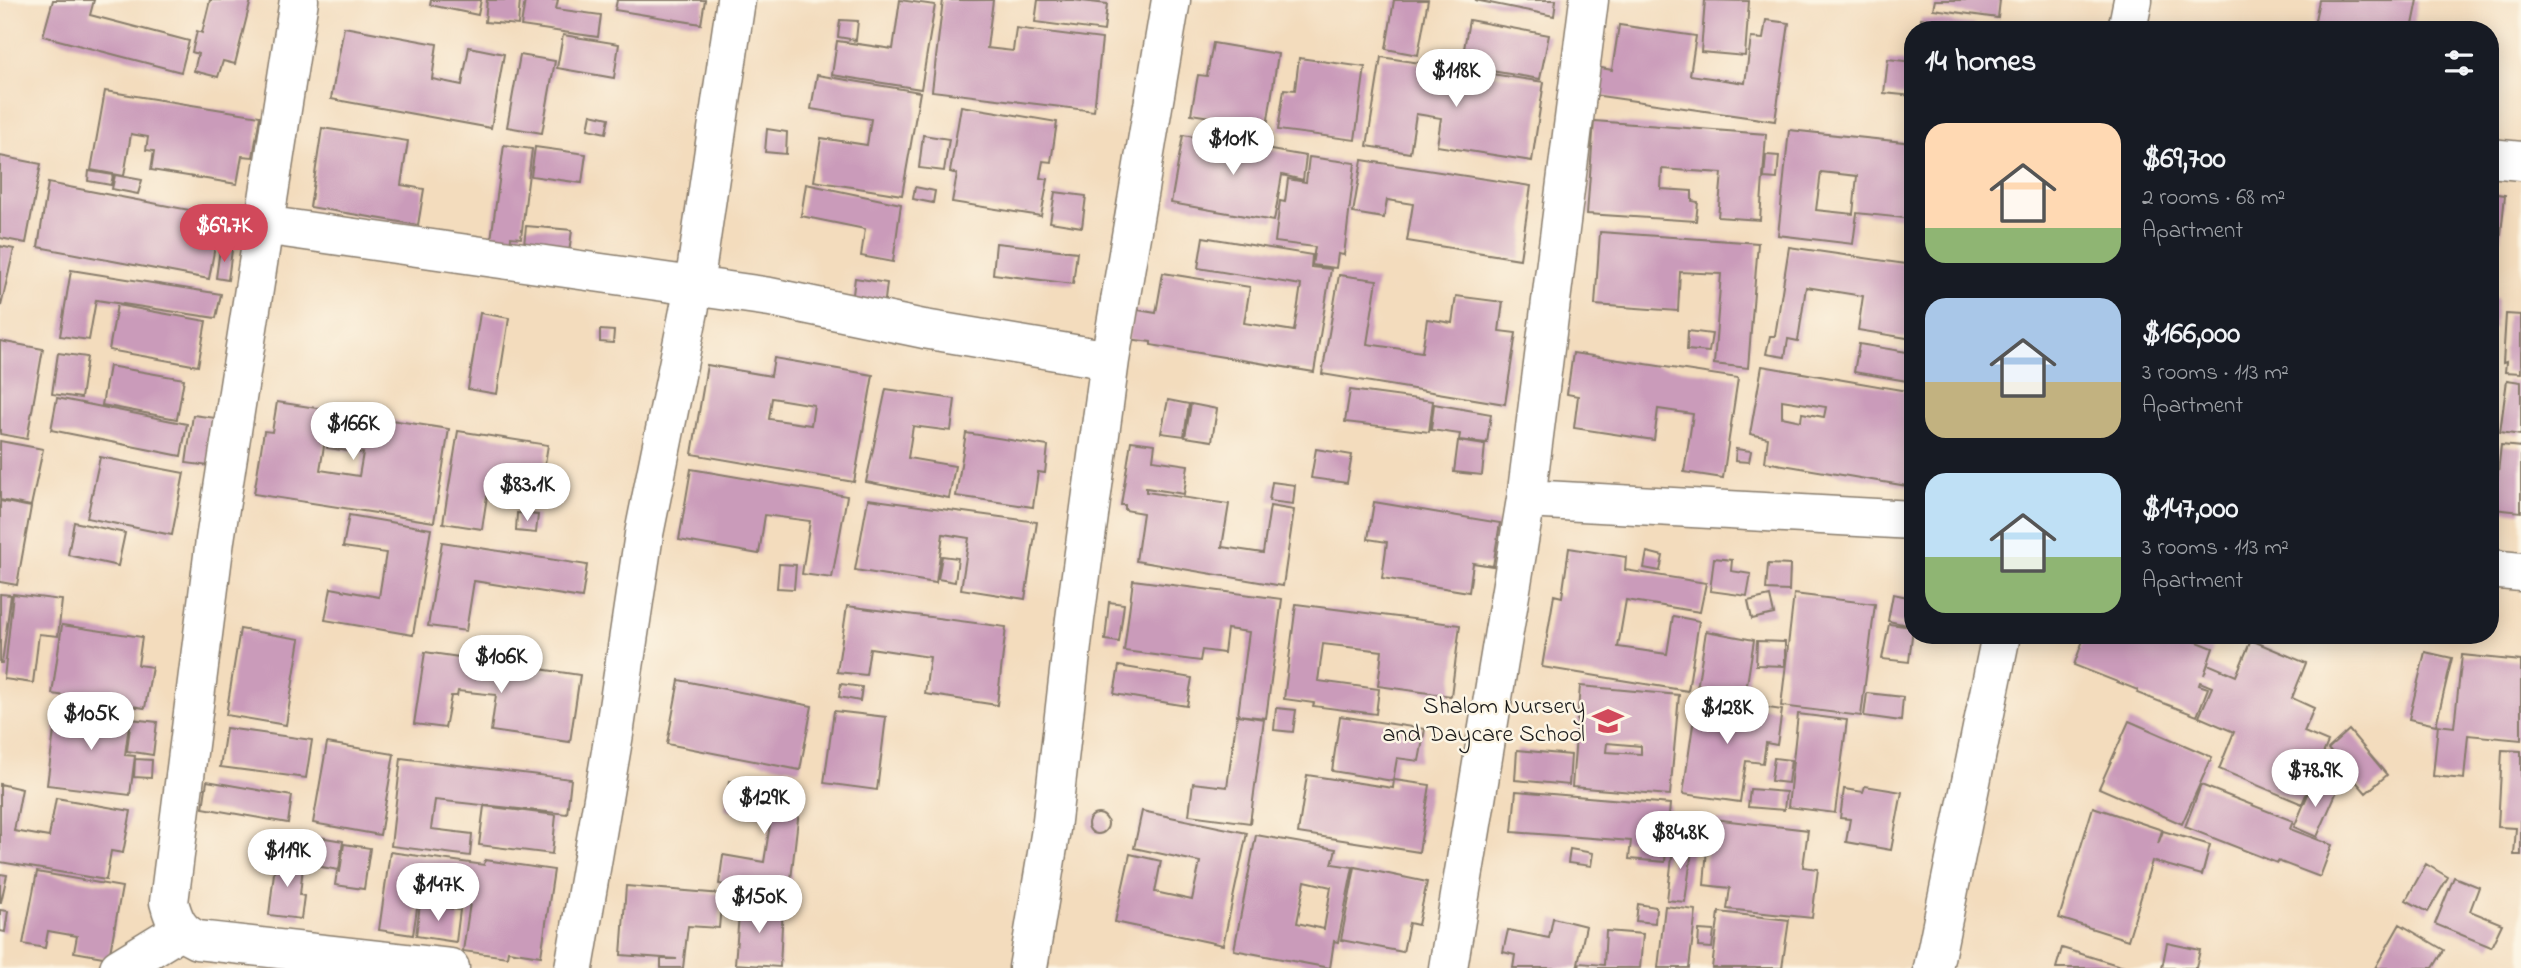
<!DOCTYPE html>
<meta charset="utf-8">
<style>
:root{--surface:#171b24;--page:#242831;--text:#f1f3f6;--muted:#9ea1a6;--accent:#d1495b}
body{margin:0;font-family:"Indie Flower",sans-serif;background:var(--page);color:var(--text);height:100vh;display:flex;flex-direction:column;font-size:26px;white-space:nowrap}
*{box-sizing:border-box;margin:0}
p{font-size:23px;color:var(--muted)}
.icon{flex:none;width:38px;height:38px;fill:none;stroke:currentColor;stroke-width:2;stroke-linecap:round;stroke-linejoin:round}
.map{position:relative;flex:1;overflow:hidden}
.panel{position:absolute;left:1904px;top:21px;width:595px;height:623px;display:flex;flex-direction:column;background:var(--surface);border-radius:28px;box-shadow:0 4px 18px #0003}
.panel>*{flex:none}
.price{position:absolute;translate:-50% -60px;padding:0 16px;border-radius:24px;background:#fff;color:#222;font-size:23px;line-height:46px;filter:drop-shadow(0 2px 4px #0008)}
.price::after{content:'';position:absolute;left:50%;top:42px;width:21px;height:16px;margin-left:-10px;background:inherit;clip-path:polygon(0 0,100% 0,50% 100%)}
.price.on{background:var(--accent);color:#fff}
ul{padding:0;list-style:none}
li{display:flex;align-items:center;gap:21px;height:175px;padding:0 21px}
li span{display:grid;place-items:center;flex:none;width:196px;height:140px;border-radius:21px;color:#555}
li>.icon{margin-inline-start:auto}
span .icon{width:84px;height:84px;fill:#fffc;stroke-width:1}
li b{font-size:30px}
h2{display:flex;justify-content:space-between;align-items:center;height:84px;padding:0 21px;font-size:30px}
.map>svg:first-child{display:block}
.building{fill:#ca9bba;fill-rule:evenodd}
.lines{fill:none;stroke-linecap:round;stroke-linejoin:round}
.minor-casing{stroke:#887c6c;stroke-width:41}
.minor{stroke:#fff;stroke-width:38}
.labels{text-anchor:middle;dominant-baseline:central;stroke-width:5;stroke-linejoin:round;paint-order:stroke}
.poi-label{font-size:24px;fill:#1c1c1c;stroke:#fcf5e5;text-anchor:end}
</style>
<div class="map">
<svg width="2521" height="968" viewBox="0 0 2521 968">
<rect width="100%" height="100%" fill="#fcf5e5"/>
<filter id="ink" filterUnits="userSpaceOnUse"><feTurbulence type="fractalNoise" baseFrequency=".0143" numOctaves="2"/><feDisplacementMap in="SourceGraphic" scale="14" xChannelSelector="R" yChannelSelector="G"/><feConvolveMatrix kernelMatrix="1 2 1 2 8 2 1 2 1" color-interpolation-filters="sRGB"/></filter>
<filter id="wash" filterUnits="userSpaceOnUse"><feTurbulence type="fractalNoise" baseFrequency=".00686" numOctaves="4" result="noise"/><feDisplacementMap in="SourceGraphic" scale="28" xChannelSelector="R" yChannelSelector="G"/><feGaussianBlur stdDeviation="1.57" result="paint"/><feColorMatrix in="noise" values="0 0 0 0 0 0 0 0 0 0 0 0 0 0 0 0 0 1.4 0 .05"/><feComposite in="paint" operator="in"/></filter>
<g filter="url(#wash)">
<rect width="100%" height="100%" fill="#f3dcbd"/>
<g id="blocks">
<!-- building -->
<path class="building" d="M53,0h41l-4,15 99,26 -8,31 -138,-36z
M210,0h41l-16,64 -12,-3 -5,16 -24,-6 4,-17 -6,-2 5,-21 5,2z
M431,0h50l-3,15 -48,-10z
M487,0h33l-2,25 -33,-3z
M525,0h33l-2,9 45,6 -3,22 -77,-11z
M617,0h88l-4,24 -86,-14z
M900,0l35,5 -14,84 -89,-14 5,-34 56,8z
M943,0h50l-6,48 26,3 3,-23 86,11 -8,72 -162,-20z
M1038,0h35l34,4 -3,27 -69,-9z
M1394,0h34l-10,55 -32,-6z
M1475,0h81l-2,16z
M1705,0l44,1 -4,55 -44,-4z
M1935,0h65l-2,18 -65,-9z
M2319,0h99l-6,30h-99z
M1921,18l55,7v5h-56z
M840,20l18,1 -2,19 -18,-3z
M1469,20l80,15 -9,44 -79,-13z
M1766,20l23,3 -14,98 -189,-27 5,-28 21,4 7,-45 77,11 -6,39 55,8 6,-45 12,1z
M344,27l93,17 -5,35 30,6 7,-38 35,7 -13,74 -160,-29z
M563,35l56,9 -5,34 -57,-10z
M1213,43l65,11 -11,72 -76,-12 7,-39 9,1z
M520,55l35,6 -13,72 -35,-6z
M1381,57l163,25 -12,79 -95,-15 4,-28 -25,-4 -6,39 -43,-7z
M1299,58l66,9 -10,73 -77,-10 6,-41 11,1z
M1888,59l25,3v34l-29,-3z
M817,75l103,17 -18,103 -88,-14 7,-43 46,7 4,-26 -60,-10z
M105,91l155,25 -7,41 -11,-1 -5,28 -86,-14 3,-19 -8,-1 2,-13 -17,-3 -7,42 -33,-6z
M961,106l96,16 -6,40 -8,-1 -3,17 8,1 -7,37 -89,-14 5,-28 -7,-2z
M591,114l18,4 -3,15 -18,-4z
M1594,121l172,13 -6,86 -42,-3 4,-44 -60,-4 -1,20 31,2v10l6,1 -2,19 -109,-7z
M322,128l86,13 -7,44 23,4 -6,36 -108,-18z
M767,129l20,3 -1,22 -21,-2z
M1789,130l124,13v76l-56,-6 -4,31 -75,-9zM1821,172l36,4 -4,38 -37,-4z
M923,135l26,4 -5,32 -25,-3z
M1183,135l123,21 -3,24 -21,-5 -8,46 -103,-18z
M504,145l28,4 -11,89 -10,-1 -1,13 -20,-3z
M535,147l51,7 -4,29 -51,-7z
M1766,155l13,1 -2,23 -13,-1z
M0,156l41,8 -15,79 -26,-5z
M1309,157l46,6 -11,92 -6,-1 -2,14 -24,-3 3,-18 -40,-5 5,-41 5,1 3,-23 18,3z
M1362,160l169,26 -11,73 -113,-18 6,-37 -26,-4 -3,18 -31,-5z
M89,171l24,4 -2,10 -23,-4z
M115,175l27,5 -4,14 -26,-5z
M48,183l178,34 -2,30 -9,-1 -6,33 -171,-32z
M806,184l95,20 -8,58 -32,-6 4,-27 -64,-13z
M915,187l20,4 -2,12 -20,-4z
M1055,192l31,4 -4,31 -32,-5z
M2490,193l15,2 -8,77 -7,-1z
M526,226l46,4 -4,31 -45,-6z
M1600,232l158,11 -10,125 -34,-4 7,-90 -41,-2 -2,39 -83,-6z
M1203,237l109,18 -1,12 20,2 -17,103 -163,-27v-3l-23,-3 4,-30 24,4 7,-40 87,14 -6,36 50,8 7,-46 -103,-17z
M996,243l81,9 -4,32 -80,-10z
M0,246l14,3 -13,57h-1z
M1789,247l124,18v74l-55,-9 5,-34 -57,-9 -8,54 -10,-2 -3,18 -19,-3 4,-18h5z
M220,249l12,1 -4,30 -12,-2z
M71,270l150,24 -5,24 -120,-18 -7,40 -29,-4z
M1339,275l38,5 -10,64 55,8 5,-33 25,4 4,-27 47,6 -4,29 17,2 -11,71 -183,-30z
M855,278l32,5 -3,25 -32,-5z
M2490,298h7l-2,30h-5z
M117,305l89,16 -8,45 -89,-16z
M480,313l29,5 -12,76 -29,-5z
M2506,314l15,1v58l-16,-1 1,-10 -3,1z
M600,330l14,1 -1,12 -13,-1z
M1688,331l24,3 -3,18 -22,-2z
M0,341l43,8 -16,90 -27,-5z
M1859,344l54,9v29l-59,-10z
M58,353l29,4 -6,41 -29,-4z
M1573,353l165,25 -15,100 -39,-6 9,-58 -35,-5 -4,31 -80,-12 4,-32 -11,-2z
M774,358l99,17 -19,107 -162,-28 15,-89 64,11zM772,398l42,7 -3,20 -42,-6z
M109,366l75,13 -7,40 -75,-14z
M1762,366l151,26v95l-148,-25 3,-24 -18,-4zM1782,400l44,7 -2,10 -22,-4 -1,8 -19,-4z
M2507,380l14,2v53l-21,-3z
M886,389l69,10 -4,32 -38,-5 -5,32 47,8 -6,32 -83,-16z
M1350,390l83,11 -4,31 -84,-10z
M57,398l130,26 -6,32 -130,-26z
M1168,400l21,4 -5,32 -23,-3z
M277,402l53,8 -10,60 39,6 4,-23 -36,-5 6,-37 116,18 -15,93 -180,-28 10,-63 8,1z
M1191,404l26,5 -5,32 -27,-4z
M1434,404l57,10 -4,29 -28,-3 1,-6 -29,-4z
M193,415l23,3 -7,48 -23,-3z
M458,431l90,14 -6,37 -36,-5 -3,21 -16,-2 -5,33 -39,-6z
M966,433l82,13 -3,27 -7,-1 -5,35 -77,-11z
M0,441l43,8 -12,57 -31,-6z
M1131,441l24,3 -2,16 35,5 -4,29 -38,-6v4l83,12 -7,43 41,6 7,-47 24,4 -11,76 -147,-25 7,-48 -18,-3v-5h-4z
M1458,441l27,4 -3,30 -28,-3z
M2501,445l20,2v65l-27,-3z
M1316,449l36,6 -5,28 -36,-5z
M1736,449l15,2 -2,11 -14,-1z
M100,457l84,16 -12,62 -85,-17z
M691,469l156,27 -15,82 -30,-4 8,-53 -45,-6 -6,39 -80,-14z
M1272,482l23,3 -2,19 -24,-3z
M868,499l169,23 -12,77 -64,-10 8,-51 -26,-4 -7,49 -81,-13z
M0,501l31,6 -14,78 -17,-3z
M1374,502l126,21 -7,43 -20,-3 -4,29 -87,-14 5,-36 -19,-3z
M517,513l21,2 -2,18 -20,-2z
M349,515l82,14 -18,106 -88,-15 6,-32 48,9 7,-44 -43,-6z
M74,522l51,11 -7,33 -50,-11z
M442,542l145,23 -5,33 -108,-17 -8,50 -38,-5z
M1569,548l57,9 -1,13 81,13 -6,29 -74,-12 -8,47 49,7 6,-38 26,5 -11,70 -146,-24 12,-72 8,2z
M1647,552l16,4 -3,15 -16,-3z
M942,556l16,2 -3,24 -17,-3z
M1714,558l18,2 -1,11 20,3 -4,22 -37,-5z
M779,564l17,1 -2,24 -17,-1z
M1768,564l22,1 -1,26 -23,-1z
M1133,580l149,19 -16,119 -28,-3 11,-83 -22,-3 -3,24 -22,-3 -2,11 -76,-10z
M0,594l11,1 -9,68h-2z
M13,594l49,6 -4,36 -19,-2 -6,49 -29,-4z
M1794,594l81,10 -14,112 -80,-10z
M1893,594l20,4v28l-25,-5z
M1770,596l4,18 -22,5 -4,-18z
M1109,602l15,2 -5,38 -14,-2z
M1296,604l164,21 -9,71 -73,-10 4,-35 -59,-7 -5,37 61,8 -3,25 -63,-8 1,-3 -30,-4z
M847,606l159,21 -9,78 -72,-11 5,-37 -60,-9 -4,27 -29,-3z
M1889,624l24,3 -4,35 -27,-3z
M62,625l80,12 -4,28 14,2 -7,41 -93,-14z
M240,629l60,10 -14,86 -60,-10z
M1706,631l48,9 -9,57 -48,-8z
M2085,635h95l33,13 -9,27 4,-11 28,12 15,-36 55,23 -14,35 22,10 -10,24 24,10 -26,62 -83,-35 15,-37 -35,-15 13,-30 -12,-5 -1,3 9,3 -11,28 -60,-23 1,-3 -64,-25z
M1757,641l28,1v24l-29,-1z
M425,652l155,23 -10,67 -79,-11 5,-36 -38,-4 -1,5h-6l-6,32 -31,-4z
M2425,652l27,6 -16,67 -27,-6z
M2462,655l59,6v79l-53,-5 -4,44 -31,-3 5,-51 16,2z
M1119,666l73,12 -5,28 -73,-12z
M679,680l133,26 -12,64 -133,-26z
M841,684l21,3 -2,14 -21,-4z
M1580,686l99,9 -9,100 -98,-8zM1607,743l34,3v8l-35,-2z
M1867,693l36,4 -2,24 -37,-5z
M1697,697l85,13 -5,35 -11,-2 -3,20 -17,-2 -6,41 -57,-8z
M57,708l73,9 -5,38 10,1 -5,39 -83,-10z
M1276,708l20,2 -3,22 -19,-2z
M834,711l52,6 -9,73 -53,-7z
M1798,714l49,6 -12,93 -47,-6z
M1237,715l27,4 -14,104 -61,-8 4,-32 34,4z
M1340,716l85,13 -6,32 -22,-3 -4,23 -61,-10z
M131,719l26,3 -4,33 -26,-4z
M2129,721l83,36 -30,67 -83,-36z
M226,728l86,12 -6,38 -86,-11z
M2349,730l38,45 -21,18 -38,-44z
M327,743l67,11 -14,81 -67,-12z
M1517,750l54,5 -2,30 -54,-5z
M2502,750l19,1v104h-7l2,-27 -18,-1z
M401,758l170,21 -4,35 -132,-14 -4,29 41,5 -2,22 -79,-10z
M1774,758l17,2 -3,23 -17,-2z
M135,759l17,1 -1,18 -17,-1z
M1307,775l86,13 1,-8 36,5 -11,67 -121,-19z
M2314,780l23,11 -20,46 -23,-10z
M207,781l85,15 -4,27 -85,-15z
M729,781l72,12 -11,95 -30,-5 -1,7 -40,-6 4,-29 41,7 7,-44 -46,-8z
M0,784l22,5 -8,42 35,6 7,-39 75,13 -8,42 -12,-2 -5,29 -106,-18z
M2201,785l92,36 -3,8 42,16 -12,32 -42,-16 -1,2 -92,-36z
M1865,786l37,6 -11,58 -45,-8 4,-23 -10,-1 4,-29 19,3z
M1750,789l36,3 -2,18 -36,-3z
M1516,791l154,13 -5,58 -36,-3 2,-18 -119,-9z
M484,806l72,9 -4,39 -73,-9z
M2093,807l69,23 -4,14 5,-13 47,14 -8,30 -50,-14 -24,79 -69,-22z
M1142,811l105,22 -24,112 -108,-23 15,-68 31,7 -6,31 37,8 8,-38 -66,-14z
M1088 824a10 10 0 1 1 20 0a10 10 0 1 1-20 0Z
M1704,818l104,12 -5,37 15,2 -6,49 -85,-9 3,-21 -26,-3 3,-37 -7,-1z
M302,834l41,7 -4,29 -41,-7z
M1256,835l80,14 -4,15 21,3 -15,75 -4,-1 -4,27 -96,-18zM1305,881l26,6 -7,42 -27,-6z
M1674,840l19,3 -8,59 -18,-2z
M344,844l26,4 -6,41 -29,-4 2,-14 3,1z
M1570,849l23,4 -2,13 -23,-3z
M390,852l94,13 1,-5 69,10 -13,86 -33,-5 -1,6 -44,-6 8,-55 -51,-7 -7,46 -34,-5z
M276,856l20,3 -1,6 8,1 -3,29 4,1 -3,23 -32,-4z
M2426,864l22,13 -20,35 -22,-12z
M1355,867l72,15 -9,43 -9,-2 -6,29 -62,-12z
M37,872l85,15 -13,71 -35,-6 3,-16 -29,-5 -3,17 -22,-4z
M0,874l7,1 -6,27h-1z
M2454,877l25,10 -9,24 32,13 -11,23 -56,-23z
M626,886l96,8 -3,34 -31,-2 -5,42h-22v-9h16l-56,-4z
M740,902l43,3 -3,62 -45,-3z
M420,904l40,6 -4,32 -40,-6z
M1638,904l18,3 -1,16 -19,-2z
M1665,906l31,4 -7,58h-31z
M0,910l8,1 -3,21 -5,-1z
M1719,912l70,8 -7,48h-70z
M1553,918l33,8 -9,42h-64l2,-13 -12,-3 5,-22 41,8z
M2400,924l44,26 -11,18h-58z
M1699,930l15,1 -2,17 -14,-1z
M1606,931l37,3 -3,34h-61l1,-5 24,2z
M2167,943l33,7 -4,18h-34z
M2062,948l62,19v1h-68z"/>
</g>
</g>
<g filter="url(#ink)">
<use href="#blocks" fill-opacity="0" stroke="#887c6c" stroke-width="2"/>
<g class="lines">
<!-- minor casing -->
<g class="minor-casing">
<path id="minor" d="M299,0l-84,540 -46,362c5,19 10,30 28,38l253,28
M2127,30l6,-30
M2490,158l31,3
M263,225l507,72 154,32 186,31
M1526,499l387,21
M2490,569l31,3
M119,968l62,-38
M574,968l40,-234 30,-200 50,-248 42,-286
M1028,968l23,-139 24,-210 35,-259 61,-360
M1448,968l78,-469 63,-499
M1933,968l68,-333"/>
</g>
<!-- minor -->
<use href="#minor" class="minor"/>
</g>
</g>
<!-- icons -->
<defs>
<g id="school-bare" transform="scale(2.415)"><path d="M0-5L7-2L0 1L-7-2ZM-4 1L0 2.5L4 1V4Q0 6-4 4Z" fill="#d1495b" stroke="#fcf5e5" stroke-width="2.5" paint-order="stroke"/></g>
</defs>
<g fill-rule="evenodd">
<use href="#school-bare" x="1608" y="721"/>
</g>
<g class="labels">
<!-- poi labels -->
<g class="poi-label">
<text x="1585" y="707">Shalom Nursery<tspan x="1585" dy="28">and Daycare School</tspan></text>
</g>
</g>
</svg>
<b class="price" style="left:1456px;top:109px">$118K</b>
<b class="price" style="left:1233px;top:177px">$101K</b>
<b class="price on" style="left:224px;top:264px">$69.7K</b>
<b class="price" style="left:353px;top:462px">$166K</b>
<b class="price" style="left:527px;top:523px">$83.1K</b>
<b class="price" style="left:501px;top:695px">$106K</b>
<b class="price" style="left:1727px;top:746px">$128K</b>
<b class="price" style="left:91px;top:752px">$105K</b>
<b class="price" style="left:2315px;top:809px">$78.9K</b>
<b class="price" style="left:764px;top:836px">$129K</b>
<b class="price" style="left:1680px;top:871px">$84.8K</b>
<b class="price" style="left:287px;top:889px">$119K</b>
<b class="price" style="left:438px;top:923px">$147K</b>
<b class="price" style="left:759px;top:935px">$150K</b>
<section class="panel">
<h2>14 homes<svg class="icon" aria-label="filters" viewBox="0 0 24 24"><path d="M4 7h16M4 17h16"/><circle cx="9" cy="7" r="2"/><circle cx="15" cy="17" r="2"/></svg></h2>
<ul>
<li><span style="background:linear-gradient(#ffd9b3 75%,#8fb573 0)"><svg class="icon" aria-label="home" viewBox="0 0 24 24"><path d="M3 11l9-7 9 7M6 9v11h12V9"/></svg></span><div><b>$69,700</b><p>2 rooms · 68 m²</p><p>Apartment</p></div></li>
<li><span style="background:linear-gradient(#a9c7e8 60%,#c2b280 0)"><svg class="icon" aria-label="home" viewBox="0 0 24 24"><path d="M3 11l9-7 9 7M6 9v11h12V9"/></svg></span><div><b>$166,000</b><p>3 rooms · 113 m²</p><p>Apartment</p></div></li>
<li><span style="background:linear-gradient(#bfe0f5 60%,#8fb573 0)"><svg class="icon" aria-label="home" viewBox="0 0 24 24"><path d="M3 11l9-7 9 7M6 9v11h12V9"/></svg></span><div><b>$147,000</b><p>3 rooms · 113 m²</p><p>Apartment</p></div></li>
</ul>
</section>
</div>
